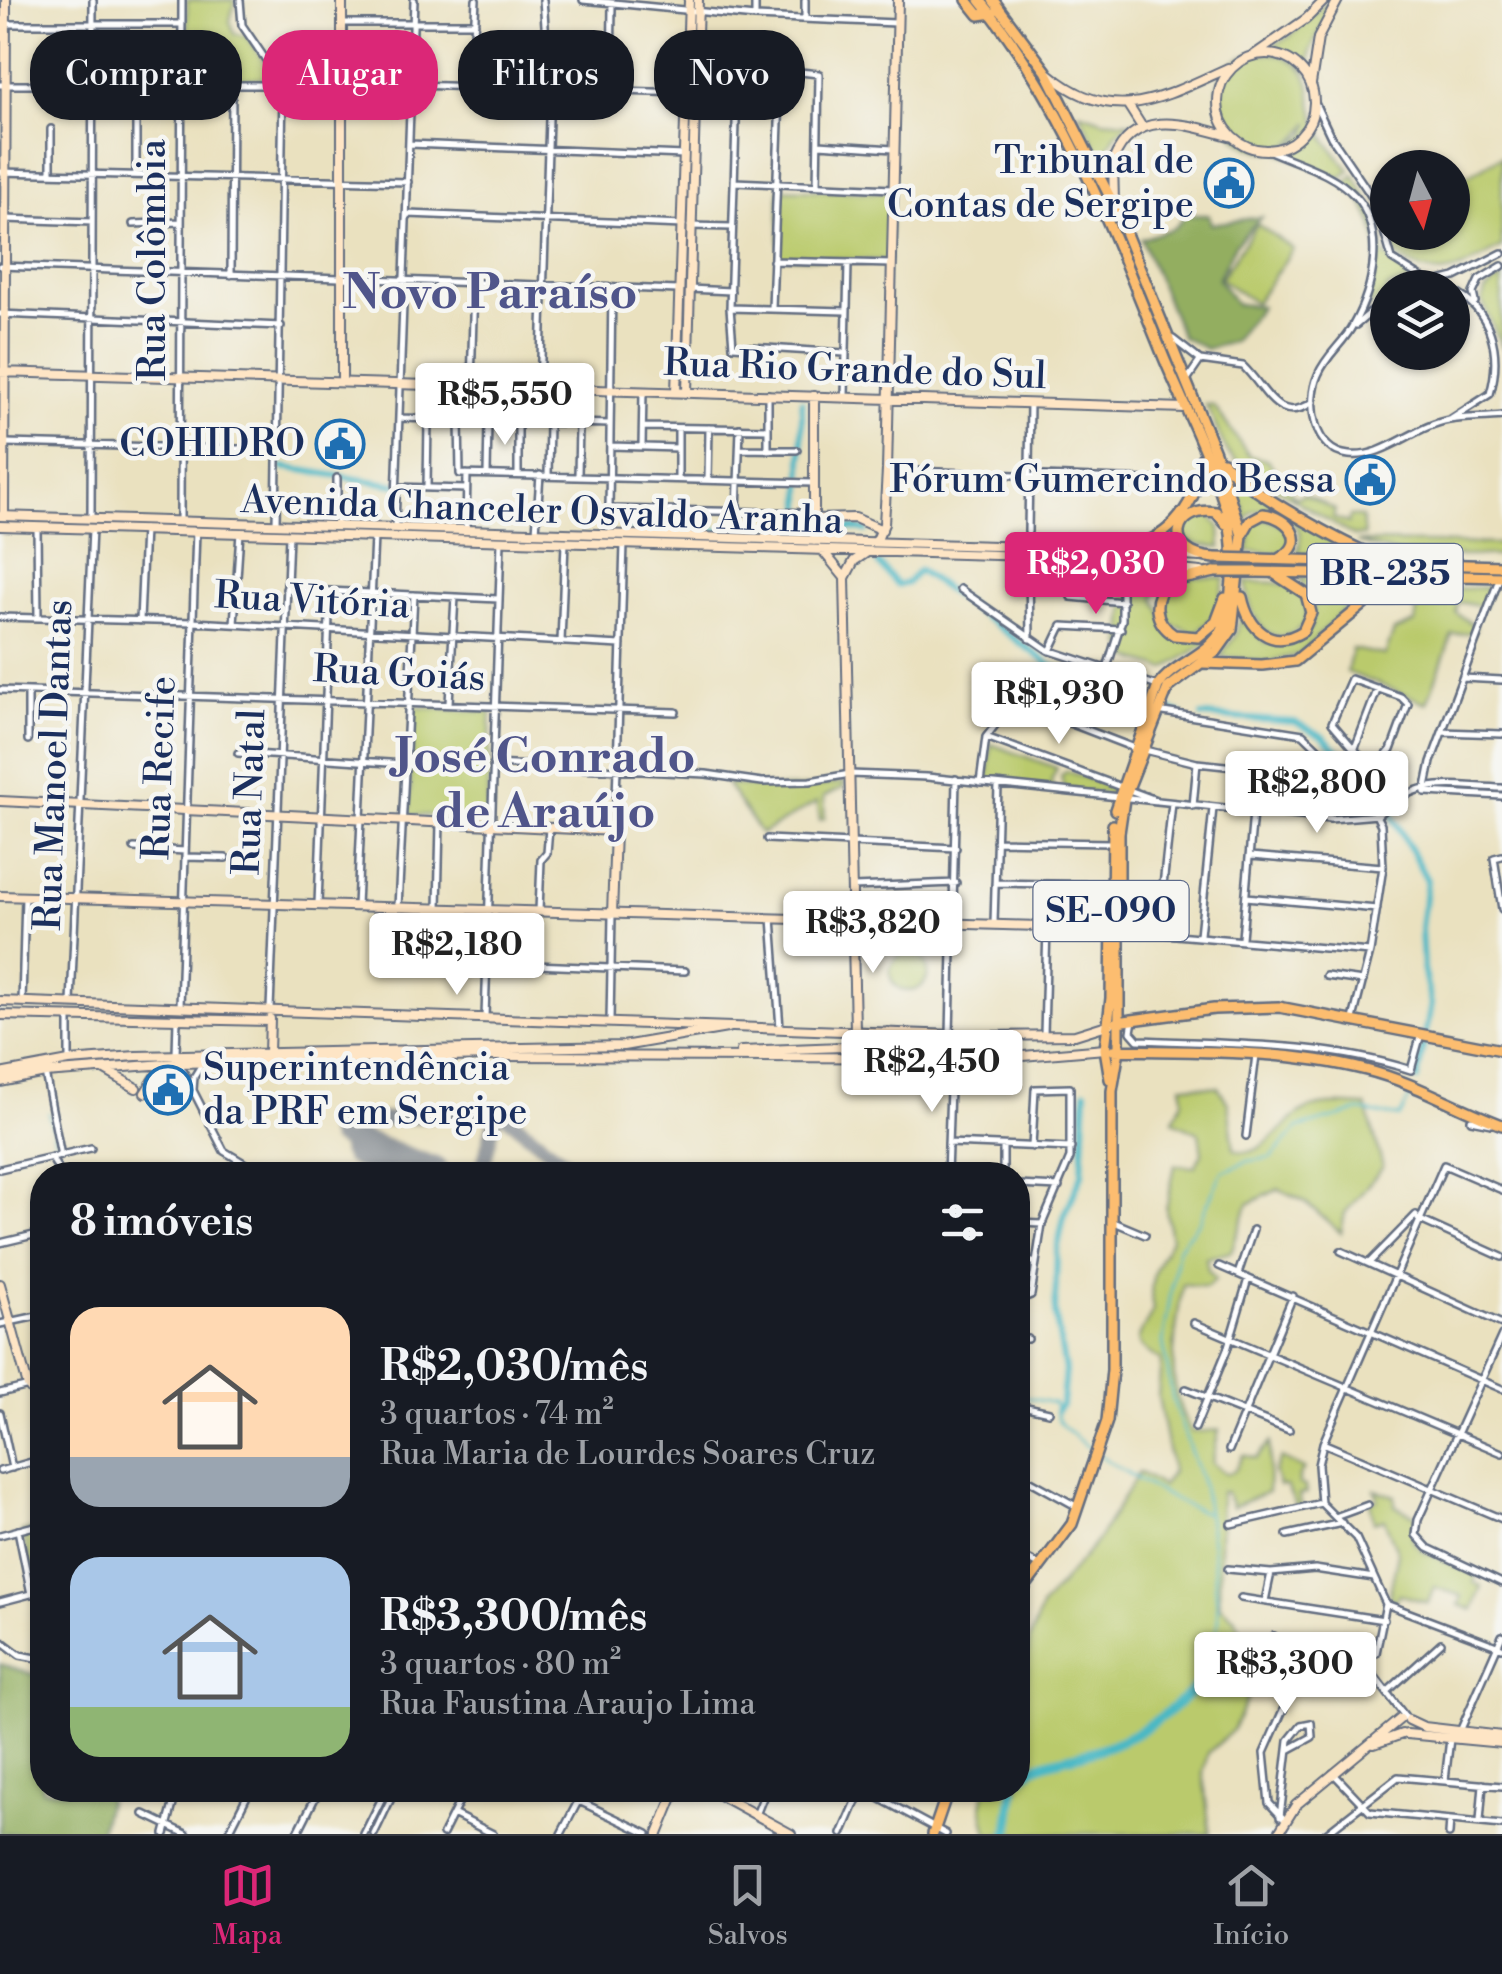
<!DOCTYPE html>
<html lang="pt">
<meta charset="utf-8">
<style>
:root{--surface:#171b24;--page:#20242c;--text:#f1f3f6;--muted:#9ea1a6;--line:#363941;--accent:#db2777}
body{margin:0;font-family:"Libre Bodoni",serif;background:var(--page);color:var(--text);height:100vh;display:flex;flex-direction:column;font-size:38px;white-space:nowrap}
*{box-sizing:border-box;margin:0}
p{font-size:32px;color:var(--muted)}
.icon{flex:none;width:55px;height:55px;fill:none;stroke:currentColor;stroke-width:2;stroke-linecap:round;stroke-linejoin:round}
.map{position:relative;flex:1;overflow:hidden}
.side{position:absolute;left:30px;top:1162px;width:1000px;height:640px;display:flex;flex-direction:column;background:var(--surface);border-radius:40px;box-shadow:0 2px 8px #0004}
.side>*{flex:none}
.banner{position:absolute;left:30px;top:30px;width:1000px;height:90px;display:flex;gap:20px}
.needle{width:65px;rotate:174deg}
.tools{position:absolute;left:1370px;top:150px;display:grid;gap:20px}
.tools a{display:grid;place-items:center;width:100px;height:100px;border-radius:50%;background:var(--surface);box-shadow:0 2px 8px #0004;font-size:50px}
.price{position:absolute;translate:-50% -85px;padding:0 22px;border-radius:10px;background:#fff;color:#222;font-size:32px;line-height:65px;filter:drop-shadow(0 2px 5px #0008)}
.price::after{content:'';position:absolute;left:50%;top:60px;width:30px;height:22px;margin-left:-15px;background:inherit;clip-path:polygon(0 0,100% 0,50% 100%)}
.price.active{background:var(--accent);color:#fff}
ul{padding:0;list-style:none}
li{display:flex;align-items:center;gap:30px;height:250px;padding:0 40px}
li span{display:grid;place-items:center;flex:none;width:280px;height:200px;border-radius:30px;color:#555}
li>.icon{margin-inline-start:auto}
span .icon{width:120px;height:120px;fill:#fffc;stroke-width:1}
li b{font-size:42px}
h2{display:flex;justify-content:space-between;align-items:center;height:120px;padding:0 40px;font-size:42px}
.pill{padding:0 35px;border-radius:40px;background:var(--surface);box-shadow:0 2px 8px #0004;font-size:35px;line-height:90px}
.pill.active{background:var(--accent);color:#fff}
.tabs{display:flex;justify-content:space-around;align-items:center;height:140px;border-top:2px solid var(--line);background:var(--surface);font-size:28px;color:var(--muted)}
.tabs a{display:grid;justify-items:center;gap:5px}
.tabs .active{color:var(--accent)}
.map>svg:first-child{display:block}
.green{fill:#baca6c;stroke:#6a7c65;stroke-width:2.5}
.forest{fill:#93ae60;stroke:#576e5f;stroke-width:2.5}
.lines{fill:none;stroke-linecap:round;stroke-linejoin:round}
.stream{stroke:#4ab8c5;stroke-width:2.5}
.canal{stroke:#4ab8c5;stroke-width:6}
.river{stroke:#4ab8c5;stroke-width:10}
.taxiway{stroke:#82888e;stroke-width:15}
.runway{stroke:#82888e;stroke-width:38}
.street-casing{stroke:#636d80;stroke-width:10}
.secondary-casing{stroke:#636d80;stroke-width:12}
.primary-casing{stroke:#636d80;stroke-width:14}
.street{stroke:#fff;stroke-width:5}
.secondary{stroke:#fee5c5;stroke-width:8}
.primary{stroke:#fcbd6f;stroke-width:9}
.primary-bridge-casing{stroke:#636d80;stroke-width:14;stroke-linecap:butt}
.primary-bridge{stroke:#fcbd6f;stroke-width:9}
.labels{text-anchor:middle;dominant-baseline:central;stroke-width:9;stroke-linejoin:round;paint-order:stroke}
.shield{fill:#f6f6f2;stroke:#5d6b8a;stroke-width:2.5}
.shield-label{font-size:35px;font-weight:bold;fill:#1b2f5e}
.poi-label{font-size:38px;fill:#1b2f5e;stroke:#f6f6f2;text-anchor:end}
.street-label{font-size:38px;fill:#1b2f5e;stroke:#f6f6f2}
.district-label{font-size:48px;font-weight:bold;fill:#50558a;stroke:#f6f6f2}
</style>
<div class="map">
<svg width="1502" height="1834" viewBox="0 0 1502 1834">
<rect width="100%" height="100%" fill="#f6f6f2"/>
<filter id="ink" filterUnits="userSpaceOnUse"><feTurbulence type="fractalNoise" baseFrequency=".01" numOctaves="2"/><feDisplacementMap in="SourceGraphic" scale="20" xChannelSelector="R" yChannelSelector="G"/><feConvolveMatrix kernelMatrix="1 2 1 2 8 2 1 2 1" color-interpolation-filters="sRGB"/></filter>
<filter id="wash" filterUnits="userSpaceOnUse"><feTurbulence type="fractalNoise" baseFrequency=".0048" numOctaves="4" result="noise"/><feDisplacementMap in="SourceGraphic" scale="40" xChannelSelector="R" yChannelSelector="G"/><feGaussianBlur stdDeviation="2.25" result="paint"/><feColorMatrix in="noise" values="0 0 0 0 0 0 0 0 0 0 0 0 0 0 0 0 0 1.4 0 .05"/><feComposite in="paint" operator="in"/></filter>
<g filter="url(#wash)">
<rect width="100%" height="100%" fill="#eae1bf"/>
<!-- green -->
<path class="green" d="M187,0h48l-5,21 4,13 13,2 29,41 -88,4z
M1330,0h5l-25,51v22l-17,-18 -28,-6 24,-12z
M1271,53c50,11 34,41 47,71 7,18 20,32 32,46l-10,9 -60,-26 26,-19 4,-12c-63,95 -150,-71 -39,-69z
M1079,112l24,8 27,2 -14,12 -14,24z
M1502,156v91c-46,25 -59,39 -107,9l-5,-23 62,-1 1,-48z
M1354,175l23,42 7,38 32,25 -28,8 -1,5 -24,21c19,-47 24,-94 -18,-130z
M779,189l112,4 -2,68 -110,-4z
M1257,224l36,25 -38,54 -35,-24z
M1502,277v71l-20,-47 3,-10z
M1206,405l8,1 35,50 19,4 27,38 9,-4 31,16 -2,8 15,5 2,-7 12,1 2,19h-11l-115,-72 -11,-12z
M1229,473l132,82 -64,-2c11,-25 -8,-37 -29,-45l-16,4 -8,10v-13z
M1209,514l11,13 1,21 -37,-6 -2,-17 6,-7z
M1258,519h10l22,10 3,16 -9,8 -36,-2 3,-26z
M1357,542l145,2v12h-98z
M1128,571l50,1 -20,15 -4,11 20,40c20,4 37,3 46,-18l2,3 -13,19 -44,27 -39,-12 1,-8 -5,-4z
M1194,577l31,1 -9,37 -21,18 -26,-10 -7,-21 18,-22z
M1299,578l108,1 -23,6 -37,21 -47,48 -32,8 -48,-6 15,-20 6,-19 24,26 27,-2 19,-13 3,-27z
M1246,582c34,0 62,-1 61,40 -37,37 -58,-5 -61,-40z
M1492,587l-8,20 -26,-5 -2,11 20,14 -1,5 -23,3 -25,68 -80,-31 5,-23 33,6 9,-24 21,-8 2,-12 -7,-5 -37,2 -1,-5 29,-11z
M414,707l77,5 -4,105 -78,-2z
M991,744l66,24 -6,13 2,8 -65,-8z
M1067,771l45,17 -2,6 -46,-4 -3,-14z
M844,782v5l-20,10 1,21 -5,2 -3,-18 -56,32 -35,-51c40,7 78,7 118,-1z
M890 972a19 19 0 1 1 38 0a19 19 0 1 1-38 0Z
M1182,1085l36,2 10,16 6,46c29,15 50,-33 77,-41 17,-5 38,-3 55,-2l17,61 -38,46 -4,20 -37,-32 -25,-12 -31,15 -17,48 -25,6 2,12 8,9 -10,8 -23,-3c-8,49 -20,105 9,148l27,-2 -7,33 15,11 8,-4 8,-15 13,3 14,-15 -2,49 -36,15 -6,-15h-5l-2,113 16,13 25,52 -27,60 -25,23 -5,19 7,62h-222l-6,-28 3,-16h33l11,-149 12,-33 56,-67 42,-69 23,14 10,-14 -14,-76 3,-36c-38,-19 -19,-23 -8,-50 -6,-28 3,-47 18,-70l-5,-31 9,-44 20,2 7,-14 -3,-20 -26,-12 10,-21z
M1281,1458l23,11 -5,7v8l6,2 1,7 -7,2 3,11 -5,1 -11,-21h-7l-5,-14z
M1375,1490l20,6v10l22,10 -5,24 10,11 54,24 -2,8 8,3 -9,24 -14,-5 3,-9 -28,-9 -6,16 -29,-9 -4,8 -6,-5 9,-44 -14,-34 -10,3 -4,-20 8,-3z
M42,1527v61l-5,2 -15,-58z"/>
<!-- forest -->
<path class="forest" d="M1187,215h22l2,9 50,-7 -26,28 -17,34 18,25 25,2 -28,36 -27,7 -24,-12 -41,-98 33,-11z
M0,1664l42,13v113h68l-11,44h-99z"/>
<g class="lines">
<!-- stream -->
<path class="stream" d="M2,0v33
M1,168l1,-27
M0,237l1,-60
M49,1113l9,39
M60,1163l7,12
M1018,1396l36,7c3,8 1,16 8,22 24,25 112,80 145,88
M1201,1682l13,-28 4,-36 -6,-75 -9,-57 -30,-85 -10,-59 15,-94 22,-28 22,-48 26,-11 23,-3 27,-30 61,-17 41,6 13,-26"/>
<!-- canal -->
<path class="canal" d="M802,401v122l6,10
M282,467l114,18
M624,527l184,7 44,-6 14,3
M878,563l19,22 10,-2 12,-13 133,96 79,24 7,7 42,17
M1202,716l93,6 28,14 54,52 50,92 -6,48 2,40 8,36 -14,76
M1057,1410l5,-7 3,-33 -10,-57 2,-62 7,-34 18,-43 4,-83"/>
<!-- river -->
<path class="river" d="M1018,1779c21,-20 52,-20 79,-29 42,-14 74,-37 104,-68
M1008,1834l6,-44"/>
<!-- taxiway -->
<path class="taxiway" d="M360,1149l-24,-12 -2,-8 5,-5 158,-15 85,66
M481,1175l16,-66"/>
<!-- runway -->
<path class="runway" d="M360,1149l71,26"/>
</g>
</g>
<g filter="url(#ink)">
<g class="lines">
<!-- street casing -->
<g class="street-casing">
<path id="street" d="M240,0l2,25 41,60 -7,439
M583,0l172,17 141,6
M755,17v-17
M805,19v-19
M343,23h132
M6,24h176
M738,62l-8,246 3,38 112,7
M0,85h413l274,8
M471,86l5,-86
M611,91l1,-88
M1314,101l17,36 45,66 16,56 38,24 25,-6 47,-24
M410,144l274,11
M819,144l74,5
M1268,150c28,13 65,22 87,46 31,35 19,92 -2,129 -9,18 -27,30 -35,50 -12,27 -5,77 31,80 35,4 65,-29 100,-35 17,-3 36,-2 53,-4
M0,172l408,10
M51,173v-44
M136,175v-91
M734,182l159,7
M408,214l275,11
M5,219l87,3
M133,224l47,-2
M690,226l42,1
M773,261l119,3
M0,266l678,24
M231,275l1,-190
M612,288l-3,221 205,4
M1410,288l16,-5 19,5
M689,289l42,2
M1475,302l-2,-9 6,-13 23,-14
M730,308l116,3
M772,308l9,-238 38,4 -2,111
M0,314l281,12
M1356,325l32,-27
M1173,339l27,21 43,6c24,23 34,60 70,36
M1187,380l13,-19
M471,385l3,-102
M540,388l10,-299 -7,-89
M845,396l3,-132
M399,418l211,6
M1451,419l39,-25c12,-41 2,-85 -38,-103
M459,420l1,54 353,9
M643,427l125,2
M6,443l271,7
M611,446l67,2
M642,447l1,-56
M740,449l57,1
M768,450v-56
M887,470l311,12
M487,474l1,-52
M518,474v-52
M548,475l1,-52
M578,476l1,-52
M678,479v-51
M708,480l1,-52
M397,487l69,2
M427,487l1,-67
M737,512l3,-84
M91,518l2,-518
M180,521l2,-521
M337,526v-48
M395,526l19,-526
M37,527l1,91
M466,529l1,-55
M536,532l4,-57
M1028,532l2,-129
M1029,568l1,71
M286,589l212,10
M960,589l88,61 110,36
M1071,597l52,5
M0,617l193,5 428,23
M140,621l4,-92
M234,624l6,-92
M561,642l4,-99
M1050,651l12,-25 59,3
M1106,671l16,-51v-56
M1463,678l39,2
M0,690l676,22
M1015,702l119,46
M449,703l6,-106
M1157,711l146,23 63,61 15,30 2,42 -13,85 -17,67
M1442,732l60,2
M986,737l170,63
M28,740v-48
M1355,748l23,-60
M1145,750l52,13 84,9 21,15 28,32
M238,753l166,11
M493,764l213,10 56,8 48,-1 40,-7 77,3 403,42 48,-4
M1374,769l17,-19 17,-46 -7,-7 -50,-18 -19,44 64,75
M980,783l6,-46 52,-67 110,37
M1425,792l6,-30 68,-183
M1425,792l77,4
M1193,806l4,-43
M1378,815c41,-39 71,-29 124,-27
M615,831l9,-287
M767,839l189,9
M996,841l115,2
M134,848l51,3
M1251,856l132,11
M1502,856l-8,2 8,51
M185,857l41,1
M995,883l116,2
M853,887l103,-4
M1246,897l131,12
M318,904l12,-313
M357,906l17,-369
M398,907l16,-312
M438,908l2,-86
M539,911l2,-51 6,-7 2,-25
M772,918l8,110
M994,923l4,-137
M1119,930l251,22
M1158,932l14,-129
M1200,935l13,-127
M1242,938l11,-126
M485,963l200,8
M1326,976l37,5
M22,1002l3,-105
M71,1003l21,-474
M180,1006l16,-475
M270,1009l19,-474
M485,1017l16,-476
M1133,1020l-2,12 7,8c91,4 185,2 273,30l10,-36
M610,1021l2,-107
M1044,1034l3,-107
M950,1035l6,-256
M176,1054l1,-35
M69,1059v-42
M179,1063l45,88 40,24
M45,1073l16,83
M193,1090l1,-13 8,-13
M1471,1120l21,4
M1246,1136l10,-81
M948,1143l123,5
M1003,1146v29
M52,1159l10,16
M0,1169l91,-21
M947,1175l4,-116
M1018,1185l41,2
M1418,1219l84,38
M1114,1222l31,13
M1018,1223l24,1
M0,1243l42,-10
M1341,1251l161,73
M1018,1261l15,1
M1369,1263l47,-48
M1219,1266l283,123
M1238,1274l15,-44
M1018,1300l13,-5 11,-71 28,-66v-70l-35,1 -3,58
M1194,1323l308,130
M0,1324l42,-9
M1502,1335l-84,185 -2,15 12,13 74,35
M1018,1339h10
M1186,1389l103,41
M0,1393l42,-10
M1018,1393l3,-1
M1018,1405l31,7
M0,1413l12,55
M1195,1428l32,-78 21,-71
M1323,1443l179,76
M1229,1450l64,-154
M0,1471l42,-12
M1018,1474l58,32
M1335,1517l33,-12
M1231,1524l90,-21
M18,1530l13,64
M0,1535l42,-11
M1287,1535l55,-12
M1018,1554l21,11
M1228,1569l43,4 44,-4 59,9
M1241,1598l143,22
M1265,1601l6,-28
M0,1602l42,-11
M1386,1604l-30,-66 -35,-35 -3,-38 5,-22 121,-278 58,25
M1386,1604l116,44
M1274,1636l7,18 12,6 35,-12 48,5 10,-49
M0,1640l20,15 22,4
M1372,1673l35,46
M1388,1691l53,-48
M1461,1729l41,-93
M1333,1773l37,39 132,13
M1445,1780l5,-41
M556,1790l92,44
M864,1790l82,44
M144,1814l42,20
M453,1814l40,20
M756,1815l10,-25
M1280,1817l9,-77 12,-15 10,-2 1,14 -24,13
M1284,1819l-15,-16 -5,-50 23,-52 6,-41
M1480,1821l3,-37
M165,1834l12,-44
M228,1834l22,-44
M297,1834l22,-44
M364,1834l22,-44
M374,1834l21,-44
M443,1834l22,-44
M561,1834l23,-44
M842,1834l19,-44
M1325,1834l73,-57 104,9
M1449,1834l1,-14"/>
</g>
<!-- secondary casing -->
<g class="secondary-casing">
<path id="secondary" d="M342,0v382
M1218 102a48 48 0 1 1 96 0a48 48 0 1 1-96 0Z
M1254,55l52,-36 19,-19
M1048,73c65,55 113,25 180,-5
M1311,84l7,-46 20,-38
M1128,105l14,22
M1114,202l-1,-41c23,-56 75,-36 120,-24
M0,372l1185,36
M676,392l13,-392
M687,392l11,-392
M814,396v145
M0,516l1029,31 171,10
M4,516l2,-516
M814,519l41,-1 27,12
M0,526l1031,30 170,16
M876,542l8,-18 3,-54 11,-470
M823,551l22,27
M0,801l615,30 -3,83
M0,896l1111,32
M0,1001l984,35 91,-1 35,-11
M0,1015l270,6
M888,1032l-7,9 8,14
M741,1051l101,-4 8,-4 5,-13 -10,-452 9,-17 12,-8
M269,1052l1,-33
M105,1070l31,18
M0,1074l69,-13 67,-5 487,-10 104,-18
M0,1082l45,-9 134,-10 313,-7 508,2 105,-9
M145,1093l19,-29
M0,1284l28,102 14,17
M1409,1720l15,7 78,9
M1407,1734l95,9
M1374,1744l28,-10
M710,1790l81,44
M658,1834l18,-44
M1278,1834l18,-29 104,-86"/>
</g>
<!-- primary casing -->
<g class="primary-casing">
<path id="primary" d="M967,0l12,15 14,-2
M980,0c85,102 134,236 184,358 21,50 48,102 63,155 8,29 7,76 -1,106 -9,36 -49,40 -68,67l-43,124
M993,0l53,71 69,136 100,245 27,83 -10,95 -15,21 -49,37 -44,111 -5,34v217l-7,41v279l-5,51 -35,103 -54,72
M1223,462c21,28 122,83 157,96
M1242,535l8,-14 13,-7c26,3 46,29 17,44
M1100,551c13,-5 27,-3 40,-7 37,-11 61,-51 62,-86
M1215,558c-54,-3 -42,-53 1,-46l10,12
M1256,559l246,7
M1215,572l-47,10c-17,18 -14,40 6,53l24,2 18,-15 9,-24
M1255,572l184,3
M1460,576l42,1
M1242,597c7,32 29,54 61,34l8,-18 -5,-19 -31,-20
M1203,663l59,2 33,-4 74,-61 29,-14 65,-10
M1117,1022l97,-13 65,-2 223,43
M1113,1050c84,2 172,-1 253,20 48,12 90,38 136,55
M1110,1079l-5,-30 6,-51 2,-173
M933,1834l15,-44"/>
</g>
<!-- street -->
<use href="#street" class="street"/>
<!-- secondary -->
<use href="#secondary" class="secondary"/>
<!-- primary -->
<use href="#primary" class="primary"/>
<!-- primary-bridge casing -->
<g class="primary-bridge-casing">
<path id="primary-bridge" d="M1215,558l41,1
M1215,572h40"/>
</g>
<!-- primary-bridge -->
<use href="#primary-bridge" class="primary-bridge"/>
</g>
</g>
<!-- icons -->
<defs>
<g id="civic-ring" transform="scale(2.5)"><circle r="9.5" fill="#f6f6f2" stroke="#1f6fb2" stroke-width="1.5"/><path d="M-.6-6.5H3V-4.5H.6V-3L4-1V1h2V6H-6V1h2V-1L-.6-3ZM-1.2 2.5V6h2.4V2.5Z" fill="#1f6fb2"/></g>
</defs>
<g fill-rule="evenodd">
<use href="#civic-ring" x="1229" y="183"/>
<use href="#civic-ring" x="340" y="444"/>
<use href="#civic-ring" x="1370" y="480"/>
<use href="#civic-ring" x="168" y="1090"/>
</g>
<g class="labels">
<!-- shield labels -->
<g class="shield">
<rect x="1307.5" y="544" width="155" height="60" rx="8"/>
<rect x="1033.5" y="881" width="155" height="60" rx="8"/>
</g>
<g class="shield-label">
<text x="1385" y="574">BR-235</text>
<text x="1111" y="911">SE-090</text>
</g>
<!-- poi labels -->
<g class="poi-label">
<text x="1194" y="161">Tribunal de<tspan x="1194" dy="44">Contas de Sergipe</tspan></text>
<text x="305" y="444">COHIDRO</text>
<text x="1335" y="480">Fórum Gumercindo Bessa</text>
<text x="203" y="1068" text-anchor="start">Superintendência<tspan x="203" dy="44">da PRF em Sergipe</tspan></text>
</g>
<!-- street labels -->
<g class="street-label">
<text transform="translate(153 260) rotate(-90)">Rua Colômbia</text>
<text transform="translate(855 370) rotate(2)">Rua Rio Grande do Sul</text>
<text transform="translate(542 511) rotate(2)">Avenida Chanceler Osvaldo Aranha</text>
<text transform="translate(312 601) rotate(3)">Rua Vitória</text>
<text transform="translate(399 674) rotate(3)">Rua Goiás</text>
<text transform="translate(54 765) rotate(-88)">Rua Manoel Dantas</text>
<text transform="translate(160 768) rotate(-88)">Rua Recife</text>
<text transform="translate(250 792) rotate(-88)">Rua Natal</text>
</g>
<!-- district labels -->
<g class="district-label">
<text x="490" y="294">Novo Paraíso</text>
<text x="545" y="758">José Conrado<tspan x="545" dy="55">de Araújo</tspan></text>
</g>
</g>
</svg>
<div class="tools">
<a><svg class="needle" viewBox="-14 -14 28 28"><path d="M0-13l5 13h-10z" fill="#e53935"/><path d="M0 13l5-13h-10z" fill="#9ea1a6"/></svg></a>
<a><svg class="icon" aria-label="layers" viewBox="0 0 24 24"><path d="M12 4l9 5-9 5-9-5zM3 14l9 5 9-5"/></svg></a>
</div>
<b class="price" style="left:505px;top:448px">R$5,550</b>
<b class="price active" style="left:1096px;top:617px">R$2,030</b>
<b class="price" style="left:1059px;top:747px">R$1,930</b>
<b class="price" style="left:1317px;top:836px">R$2,800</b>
<b class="price" style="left:873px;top:976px">R$3,820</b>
<b class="price" style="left:457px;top:998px">R$2,180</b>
<b class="price" style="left:932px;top:1115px">R$2,450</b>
<b class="price" style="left:1285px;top:1717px">R$3,300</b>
<div class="banner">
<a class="pill">Comprar</a>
<a class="pill active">Alugar</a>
<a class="pill">Filtros</a>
<a class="pill">Novo</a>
</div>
<section class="side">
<h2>8 imóveis<svg class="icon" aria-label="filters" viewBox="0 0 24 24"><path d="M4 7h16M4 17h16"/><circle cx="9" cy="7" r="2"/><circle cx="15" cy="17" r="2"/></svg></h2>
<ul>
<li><span style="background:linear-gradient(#ffd9b3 75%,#9aa5b1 0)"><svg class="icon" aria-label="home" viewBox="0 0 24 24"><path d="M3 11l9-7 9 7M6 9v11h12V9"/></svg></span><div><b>R$2,030/mês</b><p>3 quartos · 74 m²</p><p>Rua Maria de Lourdes Soares Cruz</p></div></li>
<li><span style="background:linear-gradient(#a9c7e8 75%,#8fb573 0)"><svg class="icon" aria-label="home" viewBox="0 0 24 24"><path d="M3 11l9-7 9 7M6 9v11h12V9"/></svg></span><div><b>R$3,300/mês</b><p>3 quartos · 80 m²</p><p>Rua Faustina Araujo Lima</p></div></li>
</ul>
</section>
</div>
<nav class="tabs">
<a class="active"><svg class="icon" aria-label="map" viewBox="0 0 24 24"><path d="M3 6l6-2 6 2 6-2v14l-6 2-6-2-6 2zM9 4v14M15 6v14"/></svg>Mapa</a>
<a><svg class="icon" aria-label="saved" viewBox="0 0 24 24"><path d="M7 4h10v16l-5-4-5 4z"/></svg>Salvos</a>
<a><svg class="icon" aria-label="home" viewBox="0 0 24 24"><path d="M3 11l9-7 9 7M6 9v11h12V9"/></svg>Início</a>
</nav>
